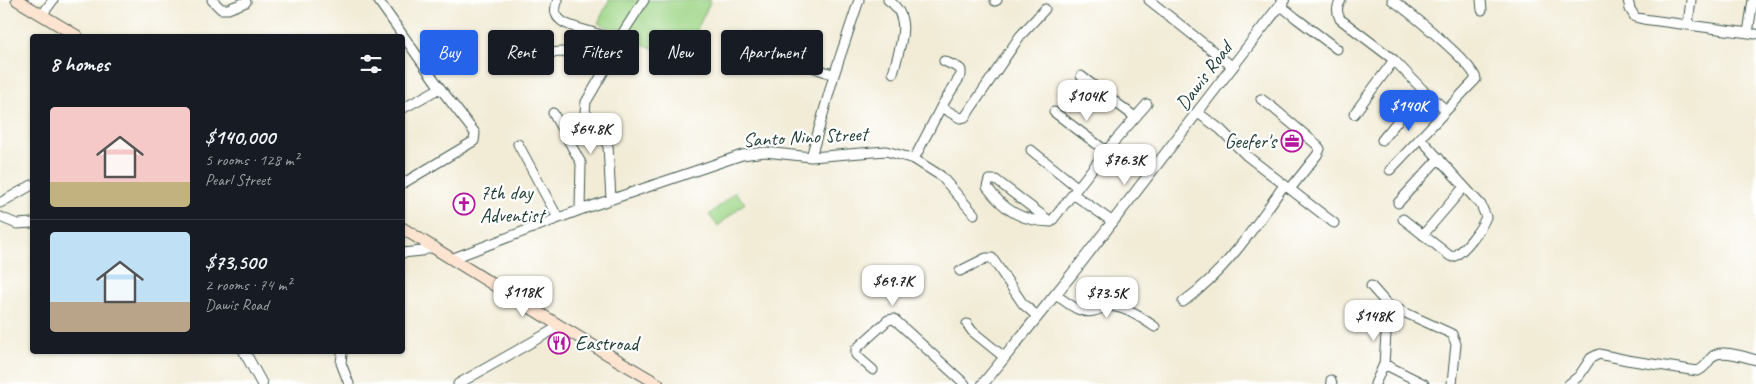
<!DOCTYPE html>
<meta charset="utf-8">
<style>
:root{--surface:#171b24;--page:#242831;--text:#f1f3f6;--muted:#9ea1a6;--line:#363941;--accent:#2563eb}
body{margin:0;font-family:Caveat,sans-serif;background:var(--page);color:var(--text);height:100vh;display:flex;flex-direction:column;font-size:19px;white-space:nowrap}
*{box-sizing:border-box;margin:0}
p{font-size:16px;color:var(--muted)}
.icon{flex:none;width:28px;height:28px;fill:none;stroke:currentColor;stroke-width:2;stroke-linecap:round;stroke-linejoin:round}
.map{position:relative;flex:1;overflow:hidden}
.sheet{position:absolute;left:30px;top:34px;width:375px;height:320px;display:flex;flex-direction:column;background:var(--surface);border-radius:5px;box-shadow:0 1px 4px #0004}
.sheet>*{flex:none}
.banner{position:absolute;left:420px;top:30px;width:475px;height:45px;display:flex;gap:10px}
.price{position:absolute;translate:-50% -42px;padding:0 11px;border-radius:10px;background:#fff;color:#222;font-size:16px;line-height:32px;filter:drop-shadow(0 1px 2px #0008)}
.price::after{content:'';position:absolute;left:50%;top:30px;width:15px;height:11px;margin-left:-8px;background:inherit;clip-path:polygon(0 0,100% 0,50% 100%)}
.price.selected{background:var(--accent);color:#fff}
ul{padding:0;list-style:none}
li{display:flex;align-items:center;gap:15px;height:125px;padding:0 20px}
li+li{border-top:1px solid var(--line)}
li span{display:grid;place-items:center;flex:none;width:140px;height:100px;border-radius:5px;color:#555}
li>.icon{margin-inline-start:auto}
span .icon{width:60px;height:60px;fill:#fffc;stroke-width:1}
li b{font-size:21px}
h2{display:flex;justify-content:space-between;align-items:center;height:60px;padding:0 20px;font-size:21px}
.pill{padding:0 18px;border-radius:5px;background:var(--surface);box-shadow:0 1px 4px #0004;font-size:18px;line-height:45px}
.pill.selected{background:var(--accent);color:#fff}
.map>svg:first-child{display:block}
.green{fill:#9fd687;stroke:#5f8a5e}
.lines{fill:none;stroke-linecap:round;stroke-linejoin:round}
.minor-casing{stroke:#3f574c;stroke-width:11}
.tertiary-casing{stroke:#3f574c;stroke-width:12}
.secondary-casing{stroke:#3f574c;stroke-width:13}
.minor{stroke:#fff;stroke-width:9}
.tertiary{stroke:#fff;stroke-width:10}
.secondary{stroke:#fde4d1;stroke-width:11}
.labels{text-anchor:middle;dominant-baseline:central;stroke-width:4.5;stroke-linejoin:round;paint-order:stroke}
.street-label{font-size:20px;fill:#1f3d34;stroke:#fff}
.poi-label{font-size:20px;fill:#1f3d34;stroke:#fff;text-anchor:start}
</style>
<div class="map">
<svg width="1756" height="384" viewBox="0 0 1756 384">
<rect width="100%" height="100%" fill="#fff"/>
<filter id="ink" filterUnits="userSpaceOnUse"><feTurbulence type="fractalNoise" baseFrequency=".02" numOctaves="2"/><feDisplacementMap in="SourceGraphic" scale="10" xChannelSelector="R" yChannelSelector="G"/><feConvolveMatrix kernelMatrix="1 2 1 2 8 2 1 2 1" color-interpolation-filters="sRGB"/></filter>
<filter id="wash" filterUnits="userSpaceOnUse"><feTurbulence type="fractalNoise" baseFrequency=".0096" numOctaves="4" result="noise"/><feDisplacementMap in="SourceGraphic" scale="20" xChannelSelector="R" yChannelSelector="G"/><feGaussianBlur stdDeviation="1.12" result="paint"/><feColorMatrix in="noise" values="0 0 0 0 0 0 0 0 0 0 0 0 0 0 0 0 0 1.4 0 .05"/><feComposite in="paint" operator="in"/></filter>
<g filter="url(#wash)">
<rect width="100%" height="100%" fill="#f2ecd7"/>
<!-- green -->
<path class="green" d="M609,0h102l-29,62 -84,-39z
M735,192l10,11 -27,23 -9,-11z"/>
</g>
<g filter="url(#ink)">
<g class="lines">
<!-- minor casing -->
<g class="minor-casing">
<path id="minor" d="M212,0l9,9h7l18,-7
M378,0l62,88 35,45 -1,8 -72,43
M558,0c-16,34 49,26 57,45l-1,9 -28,48 -1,10 11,13 12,21 3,53
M888,0c26,17 11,49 5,73
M1149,0l84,67
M1341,0c-4,7 -5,11 -1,19l54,41 29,30 23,20
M1481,0l1,10
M1628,0l2,9 5,8 8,2 113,15
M995,1l2,-1
M1280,5l16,13 41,31
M42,15l11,-15
M1688,24l3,-24
M1748,33l5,-33
M615,45l29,-45
M532,54l30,-2 22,6 25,3
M791,59l43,16
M1081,76l54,41
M1261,99l11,8 44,37 4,5 -3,6 -27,34
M941,107l19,11 5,-1 55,-81 25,-27
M402,109l38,-21
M1054,112l52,39
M553,113l28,50 -1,47
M1198,113l22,16 27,27 87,67
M1354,114l40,-54
M1382,140l41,-50
M518,144l40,74
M1031,150l46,37
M811,157l23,-82 25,-75
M914,159l27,-52 20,-32v-5l-2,-2 -15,-7
M1390,170l86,-91c-3,-16 -68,-68 -84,-79
M1073,194l40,28
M0,203l32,-18
M1398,203l41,-45
M0,217l17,7 15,-1
M1403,219l47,37 3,1c12,-6 28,-28 33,-40l-5,-12 -61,-67
M1051,222l-55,-42h-7l-2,7c17,23 34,34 64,35l55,-71 41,-47
M1423,235l41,-48
M402,253l20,-2 12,-5
M451,259l129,-49 162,-55 23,-3 46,5 75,-6 28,8 27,17 33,38
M960,271l26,-13h6l31,46 14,12
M1371,286l17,19 64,29 4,10 -4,40
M1056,295c11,7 24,20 38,16 6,-1 10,-5 15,-5 17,1 33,12 46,21
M1183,302c42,-30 72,-75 101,-117
M967,324l5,7 32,26
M342,354l-1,9 8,21
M1384,364l40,20
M873,370l-17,-15v-6l32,-29 6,-1 71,65
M1331,380l1,4
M458,384l102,-58
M1375,384l9,-20 4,-59
M1569,384l10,-8 12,-18 8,-4 28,6 70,11c8,-2 10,-9 15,-14 8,-9 33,0 44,3"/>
</g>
<!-- tertiary casing -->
<g class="tertiary-casing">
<path id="tertiary" d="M244,351l18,33
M983,384l97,-120 204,-264"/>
</g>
<!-- secondary casing -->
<g class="secondary-casing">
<path id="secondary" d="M17,0l60,36
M402,228l158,98 98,58"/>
</g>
<!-- minor -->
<use href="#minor" class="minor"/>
<!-- tertiary -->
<use href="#tertiary" class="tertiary"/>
<!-- secondary -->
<use href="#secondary" class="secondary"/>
</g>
</g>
<!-- icons -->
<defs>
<g id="office-ring" transform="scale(1.125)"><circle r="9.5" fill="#fff" stroke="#b5179e" stroke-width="1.5"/><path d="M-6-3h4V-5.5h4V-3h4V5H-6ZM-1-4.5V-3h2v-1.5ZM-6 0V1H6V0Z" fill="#b5179e"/></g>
<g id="church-ring" transform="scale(1.125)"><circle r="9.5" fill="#fff" stroke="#b5179e" stroke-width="1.5"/><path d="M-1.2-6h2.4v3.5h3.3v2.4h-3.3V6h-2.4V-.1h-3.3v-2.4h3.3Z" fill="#b5179e"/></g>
<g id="restaurant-ring" transform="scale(1.125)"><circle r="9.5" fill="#fff" stroke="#b5179e" stroke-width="1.5"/><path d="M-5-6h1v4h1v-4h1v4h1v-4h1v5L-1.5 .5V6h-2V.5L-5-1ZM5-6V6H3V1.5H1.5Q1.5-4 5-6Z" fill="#b5179e"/></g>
</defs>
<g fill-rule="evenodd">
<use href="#office-ring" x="1292" y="141"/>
<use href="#church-ring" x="464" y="204"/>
<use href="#restaurant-ring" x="559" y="343"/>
</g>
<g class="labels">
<!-- street labels -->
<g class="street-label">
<text transform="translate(1204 76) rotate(-53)">Dawis Road</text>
<text transform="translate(805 137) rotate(-3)">Santo Nino Street</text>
</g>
<!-- poi labels -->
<g class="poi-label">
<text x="1276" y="141" text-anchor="end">Geefer's</text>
<text x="480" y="192">7th day<tspan x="480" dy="23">Adventist</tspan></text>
<text x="575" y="343">Eastroad</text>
</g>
</g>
</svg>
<b class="price" style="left:1087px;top:122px">$104K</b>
<b class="price selected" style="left:1409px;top:132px">$140K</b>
<b class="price" style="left:591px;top:155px">$64.8K</b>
<b class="price" style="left:1125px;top:186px">$76.3K</b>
<b class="price" style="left:893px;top:307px">$69.7K</b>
<b class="price" style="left:523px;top:318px">$118K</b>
<b class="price" style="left:1107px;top:319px">$73.5K</b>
<b class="price" style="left:1374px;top:342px">$148K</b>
<div class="banner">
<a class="pill selected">Buy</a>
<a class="pill">Rent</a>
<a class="pill">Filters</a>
<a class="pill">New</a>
<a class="pill">Apartment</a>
</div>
<section class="sheet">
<h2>8 homes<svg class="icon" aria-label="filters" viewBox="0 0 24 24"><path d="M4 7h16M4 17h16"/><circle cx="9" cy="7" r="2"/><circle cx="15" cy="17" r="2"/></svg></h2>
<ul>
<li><span style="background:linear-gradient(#f6c9c9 75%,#c2b280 0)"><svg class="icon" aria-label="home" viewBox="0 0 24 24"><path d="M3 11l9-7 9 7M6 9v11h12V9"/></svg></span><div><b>$140,000</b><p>5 rooms · 128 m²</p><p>Pearl Street</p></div></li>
<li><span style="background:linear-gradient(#bfe0f5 70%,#b9a48a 0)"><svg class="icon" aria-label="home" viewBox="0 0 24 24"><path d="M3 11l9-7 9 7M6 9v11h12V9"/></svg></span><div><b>$73,500</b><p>2 rooms · 74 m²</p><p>Dawis Road</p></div></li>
</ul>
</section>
</div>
